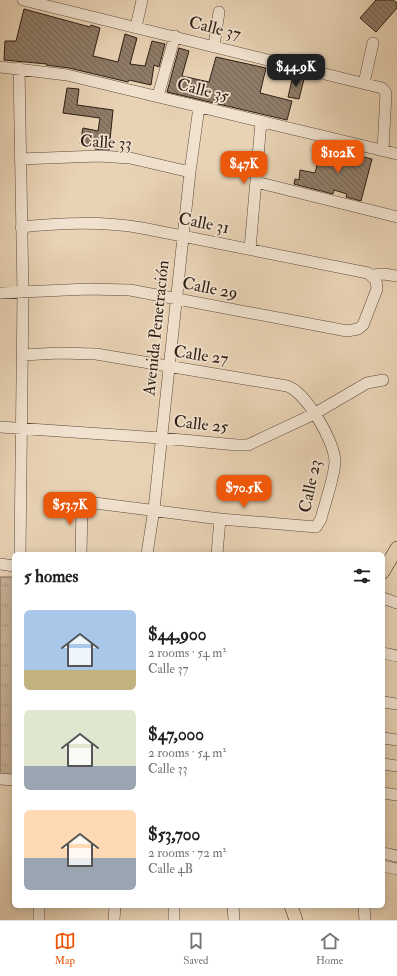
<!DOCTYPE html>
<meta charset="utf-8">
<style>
:root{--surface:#fff;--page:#f6f6f6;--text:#202124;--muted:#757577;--line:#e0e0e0;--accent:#ea580c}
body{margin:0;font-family:"IM FELL Double Pica",serif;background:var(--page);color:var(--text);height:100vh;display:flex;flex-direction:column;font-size:15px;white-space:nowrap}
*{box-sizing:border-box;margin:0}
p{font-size:13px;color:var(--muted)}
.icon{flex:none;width:22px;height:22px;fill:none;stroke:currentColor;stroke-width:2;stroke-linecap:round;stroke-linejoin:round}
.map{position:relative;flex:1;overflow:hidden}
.panel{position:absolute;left:12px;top:552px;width:373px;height:356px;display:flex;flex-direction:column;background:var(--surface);border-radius:6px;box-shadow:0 2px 10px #0003}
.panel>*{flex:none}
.price{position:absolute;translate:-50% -34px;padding:0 9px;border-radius:8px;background:var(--accent);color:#fff;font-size:13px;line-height:26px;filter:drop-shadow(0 1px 2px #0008)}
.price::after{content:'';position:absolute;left:50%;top:24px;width:12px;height:9px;margin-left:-6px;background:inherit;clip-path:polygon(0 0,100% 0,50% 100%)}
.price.active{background:#222;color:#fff}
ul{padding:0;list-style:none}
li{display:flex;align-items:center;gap:12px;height:100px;padding:0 12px}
li span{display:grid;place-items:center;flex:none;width:112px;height:80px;border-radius:6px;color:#555}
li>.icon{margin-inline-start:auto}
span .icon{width:48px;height:48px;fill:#fffc;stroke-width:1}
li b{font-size:17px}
h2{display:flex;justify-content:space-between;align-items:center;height:48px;padding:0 12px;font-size:17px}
.tabs{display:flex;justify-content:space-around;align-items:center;height:56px;border-top:1px solid var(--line);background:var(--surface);font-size:11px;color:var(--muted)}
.tabs a{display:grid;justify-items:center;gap:2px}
.tabs .active{color:var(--accent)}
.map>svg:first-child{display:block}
.grass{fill:url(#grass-tufts);stroke:#7c6857}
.building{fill:url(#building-back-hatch);stroke:#2e1d14}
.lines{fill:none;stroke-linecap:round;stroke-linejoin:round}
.minor-casing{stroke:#5d4a3c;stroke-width:12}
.major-casing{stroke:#2e1d14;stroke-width:14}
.minor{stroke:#f1e2cf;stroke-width:11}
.major{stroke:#e9d3b5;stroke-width:13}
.labels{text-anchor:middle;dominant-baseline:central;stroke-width:3.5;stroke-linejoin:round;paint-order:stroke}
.street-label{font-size:17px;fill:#2e1d14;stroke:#f1e2cf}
</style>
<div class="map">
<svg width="397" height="920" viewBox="0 0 397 920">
<defs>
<pattern id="grass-tufts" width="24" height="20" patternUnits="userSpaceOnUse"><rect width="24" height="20" fill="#c9b49a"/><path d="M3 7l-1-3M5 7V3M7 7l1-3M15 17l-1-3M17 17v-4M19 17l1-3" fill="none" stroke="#ad9a84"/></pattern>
<pattern id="building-back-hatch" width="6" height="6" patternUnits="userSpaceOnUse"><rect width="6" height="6" fill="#8f7c68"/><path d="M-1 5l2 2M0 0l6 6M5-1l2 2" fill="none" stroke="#756554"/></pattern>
</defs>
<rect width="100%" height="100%" fill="#e9d3b5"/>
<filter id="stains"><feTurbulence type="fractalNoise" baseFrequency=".005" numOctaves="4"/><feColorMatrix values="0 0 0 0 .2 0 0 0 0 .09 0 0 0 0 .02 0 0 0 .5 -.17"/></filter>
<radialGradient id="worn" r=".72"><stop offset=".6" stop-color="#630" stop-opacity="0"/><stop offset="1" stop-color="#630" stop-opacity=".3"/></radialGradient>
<!-- grass -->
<path class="grass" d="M0,577h14v202h-14z"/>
<!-- building -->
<path class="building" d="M376,0h17l4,3v5l-21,24 -16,-14z
M24,9l66,18 1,-2 9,3 -7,28 25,6 7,-28 12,4 -7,26 15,2 7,-25 13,3 -6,23 -5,-2 -3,20 -22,-5 -1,2 -59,-14 -23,-3 1,-1 -43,-4 1,-19h11z
M179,48l10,3 -7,25 27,6 7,-25 50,11 -6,25 32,8 -5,19 -120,-28z
M293,76l11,3 -5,20 -11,-2z
M67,88l12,1 -2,16 36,5 -4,40 -14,-1v-2l-15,-3 3,-16 15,3 2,-13 -37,-5z
M322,147l50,12 -11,42 -15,-4 1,-3 -13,-4 -1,4 -39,-10 1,-5 4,1 1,-10 15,3z"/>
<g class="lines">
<!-- minor casing -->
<g class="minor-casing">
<path id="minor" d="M23,0l359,88 4,5 -3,57
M136,27l6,-27
M214,46l5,-34
M0,67l67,8 330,79
M19,68l4,225 -3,261
M364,83l9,-40
M158,96l17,-60
M20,159l79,-3 31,2 60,14
M256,182l141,35
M250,249l11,-127
M373,275l11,-1 13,2
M0,293l88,-4 42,1 217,41 11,-2 5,-4 14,-36 -1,-9 -8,-7 -226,-45c-41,-7 -80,-5 -121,-1
M23,355l36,-2 37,1 191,32c19,6 48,56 48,76 -1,17 -10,40 -14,57l-5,8 -96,-8 -133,-17 -5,6 -1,46
M0,427l161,11 76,7h11l66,-31 53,-31 16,-3
M147,554l7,-45 36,-337 9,-65
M217,554l3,-35
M0,564l14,2
M383,598l14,5
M383,653l14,3
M383,702l14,2
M383,738l14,2
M383,764l14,2
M0,779l14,1
M383,793l14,2
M383,853l14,3
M383,866l14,3
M174,906v14
M233,906l1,14
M364,906l1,14
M39,920v-14
M114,920l1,-14"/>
</g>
<!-- major casing -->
<g class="major-casing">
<path id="major" d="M383,572l14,-24
M291,906l5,14"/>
</g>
<!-- minor -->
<use href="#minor" class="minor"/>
<!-- major -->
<use href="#major" class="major"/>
</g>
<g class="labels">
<!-- street labels -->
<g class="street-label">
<text transform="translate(215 28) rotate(14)">Calle 37</text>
<text transform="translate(203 90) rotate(14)">Calle 35</text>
<text transform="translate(106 142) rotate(3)">Calle 33</text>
<text transform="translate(204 223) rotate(11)">Calle 31</text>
<text transform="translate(210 288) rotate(11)">Calle 29</text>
<text transform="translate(156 328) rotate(-84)">Avenida Penetración</text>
<text transform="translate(201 355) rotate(8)">Calle 27</text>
<text transform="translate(201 424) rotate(6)">Calle 25</text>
<text transform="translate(310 486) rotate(-78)">Calle 23</text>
</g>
</g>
<rect width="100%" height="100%" filter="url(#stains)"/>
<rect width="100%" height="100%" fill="url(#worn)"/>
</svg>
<b class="price active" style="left:296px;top:88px">$44.9K</b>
<b class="price" style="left:338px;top:174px">$102K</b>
<b class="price" style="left:244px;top:185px">$47K</b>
<b class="price" style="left:244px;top:509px">$70.5K</b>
<b class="price" style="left:70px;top:526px">$53.7K</b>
<section class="panel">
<h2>5 homes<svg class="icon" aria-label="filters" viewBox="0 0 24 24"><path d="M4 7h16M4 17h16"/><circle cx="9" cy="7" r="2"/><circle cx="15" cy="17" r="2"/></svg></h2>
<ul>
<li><span style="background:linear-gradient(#a9c7e8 75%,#c2b280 0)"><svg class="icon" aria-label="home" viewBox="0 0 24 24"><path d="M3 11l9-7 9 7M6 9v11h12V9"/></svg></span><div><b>$44,900</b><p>2 rooms · 54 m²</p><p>Calle 37</p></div></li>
<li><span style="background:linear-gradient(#dfe7d0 70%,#9aa5b1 0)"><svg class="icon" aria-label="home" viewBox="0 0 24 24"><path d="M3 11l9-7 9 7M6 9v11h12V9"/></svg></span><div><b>$47,000</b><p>2 rooms · 54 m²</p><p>Calle 33</p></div></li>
<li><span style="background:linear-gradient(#ffd9b3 60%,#9aa5b1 0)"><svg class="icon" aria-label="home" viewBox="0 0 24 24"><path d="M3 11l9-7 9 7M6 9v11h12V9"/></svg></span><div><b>$53,700</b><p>2 rooms · 72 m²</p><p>Calle 4B</p></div></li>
</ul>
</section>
</div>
<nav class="tabs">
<a class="active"><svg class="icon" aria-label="map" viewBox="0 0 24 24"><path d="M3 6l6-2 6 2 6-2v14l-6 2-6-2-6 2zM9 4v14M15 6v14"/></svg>Map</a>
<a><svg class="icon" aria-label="saved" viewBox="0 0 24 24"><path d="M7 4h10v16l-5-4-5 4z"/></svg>Saved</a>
<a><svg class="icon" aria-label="home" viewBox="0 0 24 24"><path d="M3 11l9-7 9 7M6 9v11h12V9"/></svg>Home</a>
</nav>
